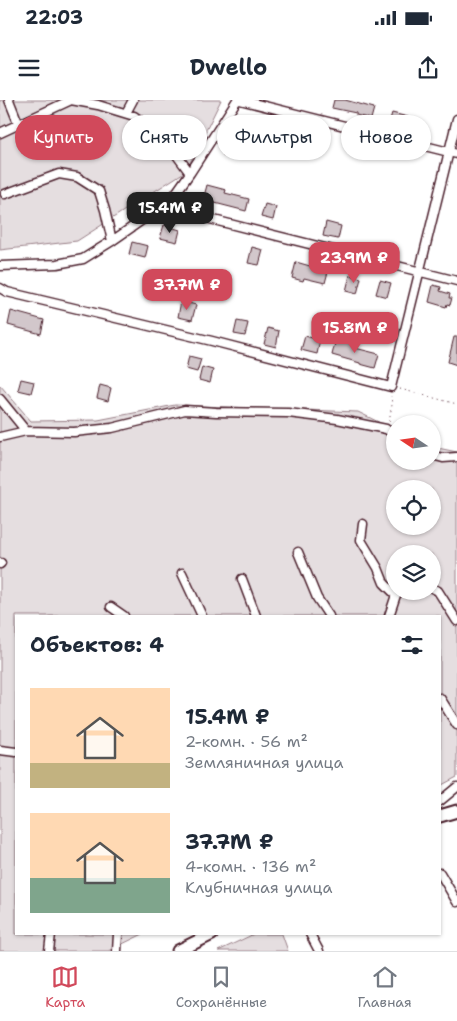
<!DOCTYPE html>
<html lang="ru">
<meta charset="utf-8">
<style>
:root{--surface:#fff;--page:#f2f2f3;--text:#1f2937;--muted:#747a83;--line:#e0e1e3;--accent:#d1495b}
body{margin:0;font-family:"Shantell Sans",sans-serif;background:var(--page);color:var(--text);height:100vh;display:flex;flex-direction:column;font-size:19px;white-space:nowrap}
*{box-sizing:border-box;margin:0}
p{font-size:16px;color:var(--muted)}
.icon{flex:none;width:28px;height:28px;fill:none;stroke:currentColor;stroke-width:2;stroke-linecap:round;stroke-linejoin:round}
.map{position:relative;flex:1;overflow:hidden}
.panel{position:absolute;left:15px;top:515px;width:426px;height:320px;display:flex;flex-direction:column;background:var(--surface);border-radius:0px;box-shadow:0 1px 4px #0004}
.panel>*{flex:none}
.banner{position:absolute;left:15px;top:15px;width:428px;height:45px;display:flex;gap:10px}
.needle{width:32px;rotate:283deg}
.buttons{position:absolute;left:386px;top:315px;display:grid;gap:10px}
.buttons a{display:grid;place-items:center;width:55px;height:55px;border-radius:50%;background:var(--surface);box-shadow:0 1px 4px #0004;font-size:25px}
.price{position:absolute;translate:-50% -42px;padding:0 11px;border-radius:10px;background:var(--accent);color:#fff;font-size:16px;line-height:32px;filter:drop-shadow(0 1px 2px #0008)}
.price::after{content:'';position:absolute;left:50%;top:30px;width:15px;height:11px;margin-left:-8px;background:inherit;clip-path:polygon(0 0,100% 0,50% 100%)}
.price.on{background:#222;color:#fff}
ul{padding:0;list-style:none}
li{display:flex;align-items:center;gap:15px;height:125px;padding:0 15px}
li span{display:grid;place-items:center;flex:none;width:140px;height:100px;border-radius:0px;color:#555}
li>.icon{margin-inline-start:auto}
span .icon{width:60px;height:60px;fill:#fffc;stroke-width:1}
li b{font-size:21px}
h2{display:flex;justify-content:space-between;align-items:center;height:60px;padding:0 15px;font-size:21px}
.tag{padding:0 18px;border-radius:22px;background:var(--surface);box-shadow:0 1px 4px #0004;font-size:18px;line-height:45px}
.tag.on{background:var(--accent);color:#fff}
.status{display:flex;justify-content:space-between;align-items:center;height:35px;padding:0 25px;background:var(--surface);direction:ltr}
.status svg{height:14px;fill:currentColor}
header{display:flex;justify-content:space-between;align-items:center;height:65px;padding:0 15px;background:var(--surface);font-size:22px;font-weight:700}
.tab-bar{display:flex;justify-content:space-around;align-items:center;height:70px;border-top:1px solid var(--line);background:var(--surface);font-size:14px;color:var(--muted)}
.tab-bar a{display:grid;justify-items:center;gap:2px}
.tab-bar .on{color:var(--accent)}
.map>svg:first-child{display:block}
.green{fill:#e5dee0;stroke:#987e86;fill-rule:evenodd}
.building{fill:#d2c7cb;stroke:#4a1f2b}
.lines{fill:none;stroke-linecap:round;stroke-linejoin:round}
.street-casing{stroke:#4a1f2b;stroke-width:11}
.secondary-casing{stroke:#4a1f2b;stroke-width:15}
.path{stroke:#4a1f2b;stroke-width:1;stroke-dasharray:1 4;stroke-linecap:butt}
.street{stroke:#fff;stroke-width:8}
.secondary{stroke:#fff;stroke-width:11}
</style>
<div class="status"><b>22:03</b><svg viewBox="0 0 49 12"><path d="M0 12V9h3v3zM5 12V6h3v6zM10 12V3h3v9zM15 12V0h3v12zM26 1h20v11H26zM47 4h2v5h-2z"/></svg></div>
<header><svg class="icon" aria-label="menu" viewBox="0 0 24 24"><path d="M4 6h16M4 12h16M4 18h16"/></svg>Dwello<svg class="icon" aria-label="share" viewBox="0 0 24 24"><path d="M12 15V3M7 8l5-5 5 5M5 13v7h14v-7"/></svg></header>
<div class="map">
<svg width="457" height="851" viewBox="0 0 457 851">
<rect width="100%" height="100%" fill="#fff"/>
<filter id="ink" filterUnits="userSpaceOnUse"><feTurbulence type="fractalNoise" baseFrequency=".02" numOctaves="2"/><feDisplacementMap in="SourceGraphic" scale="10" xChannelSelector="R" yChannelSelector="G"/><feConvolveMatrix kernelMatrix="1 2 1 2 8 2 1 2 1" color-interpolation-filters="sRGB"/></filter>
<g filter="url(#ink)">
<!-- green -->
<path class="green" d="M0,0h221l-35,71 -109,70 -77,9z
M0,285l31,36 67,-1 77,-15 183,7 37,18v31h37l1,-14 24,5v325l-17,9v-170h-424v318h127l-35,17h-108zM395,389h37v37h-37zM395,454h37v37h-37z
M254,834h28l6,17h-70z"/>
<!-- building -->
<path class="building" d="M334,0h11l29,8 -3,11 -15,-4v-2l-24,-5z
M392,13l16,4 -3,10 -16,-4z
M226,43l16,4 -3,12 -16,-4z
M207,85l19,5 -1,3 24,6 -3,12 -43,-11z
M265,104l11,3 -3,13 -12,-3z
M326,122l15,4 -3,13 -15,-3z
M164,125l16,5 -3,12 -17,-4z
M132,142l16,4 -3,12 -16,-4z
M252,147l11,3 -4,15 -11,-2z
M296,162l21,6v-3l12,3 -4,15 -21,-5 -1,3 -11,-3z
M350,175l11,3 -4,16 -11,-3z
M380,180l11,3 -4,14 -11,-3z
M433,185l8,2 -1,4 10,3 -1,4h3l-2,7 -3,-1 -1,3 -17,-5z
M181,201l15,4 -4,15 -14,-3z
M11,211l33,9 -3,14 -33,-9z
M237,221l11,2 -3,13 -11,-2z
M268,228l11,3 -3,16 -12,-3z
M305,236l15,4 -3,14 -16,-4z
M454,237h3v28l-9,-3z
M336,239l19,5v4l24,6 -4,14 -15,-4v-1l-28,-8z
M189,256l12,3 -4,13 -11,-3z
M202,267l11,3 -3,13 -11,-3z
M21,279l13,3 -3,11 -13,-3z
M100,285l11,3 -3,13 -11,-3z"/>
<g class="lines">
<!-- street casing -->
<g class="street-casing">
<path id="street" d="M9,0l10,25
M240,0l217,54
M126,13l7,-13
M0,33l71,-33 27,5 36,11 30,22 26,35
M5,94l54,-20 18,3 22,14 6,19 7,31
M171,100l27,16 259,65
M0,166l57,-2 26,-5 29,-18 59,-41 19,-27 47,-73
M0,188l7,4 205,49 179,46 66,-268
M0,299l26,32 48,1 38,-4 73,-18 31,2 72,1 49,6 49,10 9,6
M0,337l26,-6
M432,355l11,3 14,-1
M363,424l-2,16 17,28 6,15 12,12
M298,452l19,46 12,18
M0,464l1,-1
M182,473l20,43
M242,479l14,37
M432,488l6,3 19,30
M111,507l13,9
M389,516l7,-21 4,-4
M440,598l17,27
M0,650l16,2
M440,701l17,-14
M440,773l17,29
M310,834l9,17
M49,851l2,-17
M117,851l1,-17"/>
</g>
<!-- secondary casing -->
<g class="secondary-casing">
<path id="secondary" d="M440,716l17,-5
M178,851l34,-17"/>
</g>
<!-- path -->
<path class="path" d="M400,289l57,15
M389,321l3,-16 -1,-9"/>
<!-- street -->
<use href="#street" class="street"/>
<!-- secondary -->
<use href="#secondary" class="secondary"/>
</g>
</g>
</svg>
<div class="buttons">
<a><svg class="needle" viewBox="-14 -14 28 28"><path d="M0-13l5 13h-10z" fill="#e53935"/><path d="M0 13l5-13h-10z" fill="#747a83"/></svg></a>
<a><svg class="icon" aria-label="locate" viewBox="0 0 24 24"><circle cx="12" cy="12" r="6"/><path d="M12 2v4M12 18v4M2 12h4M18 12h4"/></svg></a>
<a><svg class="icon" aria-label="layers" viewBox="0 0 24 24"><path d="M12 4l9 5-9 5-9-5zM3 14l9 5 9-5"/></svg></a>
</div>
<b class="price on" style="left:170px;top:134px">15.4M ₽</b>
<b class="price" style="left:354px;top:184px">23.9M ₽</b>
<b class="price" style="left:187px;top:211px">37.7M ₽</b>
<b class="price" style="left:355px;top:254px">15.8M ₽</b>
<div class="banner">
<a class="tag on">Купить</a>
<a class="tag">Снять</a>
<a class="tag">Фильтры</a>
<a class="tag">Новое</a>
</div>
<section class="panel">
<h2>Объектов: 4<svg class="icon" aria-label="filters" viewBox="0 0 24 24"><path d="M4 7h16M4 17h16"/><circle cx="9" cy="7" r="2"/><circle cx="15" cy="17" r="2"/></svg></h2>
<ul>
<li><span style="background:linear-gradient(#ffd9b3 75%,#c2b280 0)"><svg class="icon" aria-label="home" viewBox="0 0 24 24"><path d="M3 11l9-7 9 7M6 9v11h12V9"/></svg></span><div><b>15.4M ₽</b><p>2-комн. · 56 m²</p><p>Земляничная улица</p></div></li>
<li><span style="background:linear-gradient(#ffd9b3 65%,#7fa58c 0)"><svg class="icon" aria-label="home" viewBox="0 0 24 24"><path d="M3 11l9-7 9 7M6 9v11h12V9"/></svg></span><div><b>37.7M ₽</b><p>4-комн. · 136 m²</p><p>Клубничная улица</p></div></li>
</ul>
</section>
</div>
<nav class="tab-bar">
<a class="on"><svg class="icon" aria-label="map" viewBox="0 0 24 24"><path d="M3 6l6-2 6 2 6-2v14l-6 2-6-2-6 2zM9 4v14M15 6v14"/></svg>Карта</a>
<a><svg class="icon" aria-label="saved" viewBox="0 0 24 24"><path d="M7 4h10v16l-5-4-5 4z"/></svg>Сохранённые</a>
<a><svg class="icon" aria-label="home" viewBox="0 0 24 24"><path d="M3 11l9-7 9 7M6 9v11h12V9"/></svg>Главная</a>
</nav>
